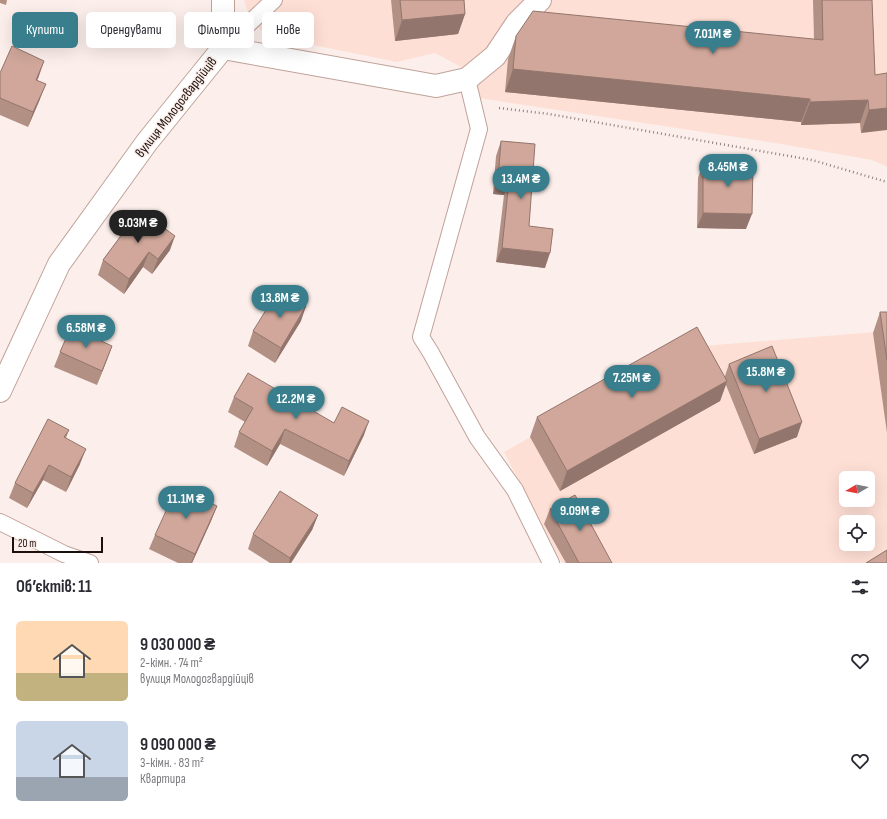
<!DOCTYPE html>
<html lang="uk">
<meta charset="utf-8">
<style>
:root{--surface:#fff;--page:#f2f2f3;--text:#2b2b33;--muted:#7c7c81;--accent:#397e8c}
body{margin:0;font-family:"Sofia Sans Condensed",sans-serif;background:var(--page);color:var(--text);height:100vh;display:flex;flex-direction:column;font-size:15px;white-space:nowrap}
*{box-sizing:border-box;margin:0}
p{font-size:13px;color:var(--muted)}
.icon{flex:none;width:22px;height:22px;fill:none;stroke:currentColor;stroke-width:2;stroke-linecap:round;stroke-linejoin:round}
.map{position:relative;height:563px;overflow:hidden}
.panel{display:flex;flex-direction:column;background:var(--surface);flex:1}
.panel>*{flex:none}
.banner{position:absolute;left:12px;top:12px;width:400px;height:36px;display:flex;gap:8px}
.needle{width:26px;rotate:261deg}
.controls{position:absolute;left:839px;top:471px;display:grid;gap:8px}
.controls a{display:grid;place-items:center;width:36px;height:36px;border-radius:6px;background:var(--surface);box-shadow:0 4px 16px #0002;font-size:20px}
.scale{position:absolute;left:12px;bottom:10px;width:91px;box-sizing:border-box;padding-left:4px;border:2px solid #1b100d;border-top:0;font-size:11px;line-height:14px;white-space:nowrap;color:#1b100d;-webkit-text-stroke:3px #fcefeb;paint-order:stroke}
.price{position:absolute;translate:-50% -34px;padding:0 9px;border-radius:14px;background:var(--accent);color:#fff;font-size:13px;line-height:26px;filter:drop-shadow(0 1px 2px #0008)}
.price::after{content:'';position:absolute;left:50%;top:24px;width:12px;height:9px;margin-left:-6px;background:inherit;clip-path:polygon(0 0,100% 0,50% 100%)}
.price.on{background:#222;color:#fff}
ul{padding:0;list-style:none}
li{display:flex;align-items:center;gap:12px;height:100px;padding:0 16px}
li span{display:grid;place-items:center;flex:none;width:112px;height:80px;border-radius:6px;color:#555}
li>.icon{margin-inline-start:auto}
span .icon{width:48px;height:48px;fill:#fffc;stroke-width:1}
li b{font-size:17px}
h2{display:flex;justify-content:space-between;align-items:center;height:48px;padding:0 16px;font-size:17px}
.tag{padding:0 14px;border-radius:6px;background:var(--surface);box-shadow:0 4px 16px #0002;font-size:14px;line-height:36px}
.tag.on{background:var(--accent);color:#fff}
.map>svg:first-child{display:block}
.built{fill:#fedfd5;fill-rule:evenodd}
.lines{fill:none;stroke-linecap:round;stroke-linejoin:round}
.lane-casing{stroke:#c0a299;stroke-width:18}
.street-casing{stroke:#c0a299;stroke-width:24}
.path{stroke:#8d817d;stroke-width:2.5;stroke-dasharray:1 3;stroke-linecap:butt}
.lane{stroke:#fff;stroke-width:16}
.street{stroke:#fff;stroke-width:22}
.wall{fill:#b39084}
.shaded-wall{fill:#92756c}
.building{fill:#d0a79a;stroke:#92756c}
.labels{text-anchor:middle;dominant-baseline:central;stroke-width:3;stroke-linejoin:round;paint-order:stroke}
.street-label{font-size:14px;fill:#1b100d;stroke:#fcefeb}
</style>
<div class="map">
<svg width="887" height="563" viewBox="0 0 887 563">
<rect width="100%" height="100%" fill="#fcefeb"/>
<!-- built -->
<path class="built" d="M244,0h643v167l-15,-7 -97,-17 -296,-45 -5,-24 -39,-21 -38,9 -129,-26 -17,-15z
M887,331v232h-325l-58,-111 186,-105zM846,478h22v22h-22zM846,522h22v22h-22z"/>
<g class="lines">
<!-- lane casing -->
<g class="lane-casing">
<path id="lane" d="M223,48l51,-48
M467,79l12,50 -58,208 10,16 46,84 38,53 36,73
M0,522l64,32 26,9"/>
</g>
<!-- street casing -->
<g class="street-casing">
<path id="street" d="M223,48l213,38 31,-7 28,-23 22,-33 23,-23
M223,48v-48
M0,391l59,-127 88,-122 76,-94"/>
</g>
<!-- path -->
<path class="path" d="M499,108l50,6 263,46 75,22"/>
<!-- lane -->
<use href="#lane" class="lane"/>
<!-- street -->
<use href="#street" class="street"/>
</g>
<!-- wall -->
<path class="wall" d="M0,0h7l-1,5 -6,-2z
M391,0h73l1,14 -7,20 -63,7z
M813,0h59l3,75 12,-2 -26,60 -1,-10 -59,2v-3l-296,-30 3,-33 8,-23 298,3z
M0,73l39,3 -2,4 3,19 -12,28 -28,-12z
M501,141l28,85 16,42 -49,-6 8,-67 -11,-1 3,-38z
M703,163l43,66 -49,-1 1,-50z
M140,210l30,40 -18,24 -9,-7 -19,27 -26,-19 5,-15z
M880,312h7v121l-14,-100z
M301,321l-26,42 -27,-17 5,-15z
M112,346l-15,39 -43,-18 6,-15z
M729,364l68,73 -43,17 -28,-69 -6,16 -160,90 -30,-54 7,-20 188,-41z
M234,397l100,26 30,12 -20,41 -64,-32 -13,22 -33,-19 5,-15 6,-10 -17,-10z
M69,430l-3,8 14,26 -14,28 -23,-12 -16,28 -18,-10 6,-15z
M217,506l-6,15 -19,42h-14l-29,-14 6,-14z
M550,509l62,54h-46l-22,-39z
M318,515l-6,15 -21,33h-21l-22,-14 5,-15z"/>
<!-- shaded-wall -->
<path class="shaded-wall" d="M465,14l-7,20 -63,7 7,-21z
M44,61l-5,15 -8,18 5,-14z
M513,69l297,30 -9,23 -296,-30z
M46,84l-6,15 -12,28 5,-15z
M868,100l-8,23 -59,2 9,-23z
M887,108v22l-26,3 8,-23z
M498,180l11,1 -5,14 -11,-1z
M703,213l49,1 -6,15 -49,-1z
M175,236l-5,14 -18,24 6,-15z
M502,248l48,5 -5,15 -49,-6z
M149,252l-6,15 -19,27 5,-15z
M306,306l-5,15 -26,42 6,-15z
M112,346l-5,14 -10,25 5,-14z
M727,381l-7,20 -160,90 7,-20z
M369,421l-5,14 -20,41 5,-15z
M802,422l-5,15 -43,17 5,-15z
M285,429l-5,15 -13,22 5,-15z
M86,449l-6,15 -14,28 5,-15z
M49,465l-6,15 -16,28 6,-15z
M217,506l-6,15 -19,42h-1l4,-9z
M318,515l-6,15 -21,33h-2l1,-5z"/>
<!-- building -->
<path class="building" d="M400,0h64l1,14 -63,6z
M822,0h50l3,75 12,-2v35l-18,2 -1,-10 -58,2v-3l-297,-30 3,-33 17,-25 290,29z
M12,46l32,15 -8,19 10,4 -13,28 -33,-14v-25z
M501,141l34,3 -6,82 24,3 -3,24 -48,-5 7,-67 -11,-1z
M703,163l50,1 -1,50 -49,-1z
M140,210l35,26 -17,23 -9,-7 -20,27 -26,-19z
M279,289l27,17 -25,42 -28,-17z
M880,312h7v48z
M71,327l41,19 -10,25 -42,-19z
M697,327l30,54 -160,90 -30,-54z
M772,346l30,76 -43,17 -30,-75z
M248,373l86,50 8,-16 27,14 -20,40 -64,-32 -13,22 -33,-19 14,-24 -19,-11z
M48,419l21,11 -5,7 22,12 -15,28 -22,-12 -16,28 -18,-10z
M177,487l40,19 -22,48 -40,-19z
M280,491l38,24 -28,43 -37,-24z
M575,495l37,68h-33l-29,-54z
M887,550v13h-21z"/>
<g class="labels">
<!-- street labels -->
<g class="street-label">
<text transform="translate(176 107) rotate(-52)">вулиця Молодогвардійців</text>
</g>
</g>
</svg>
<div class="controls">
<a><svg class="needle" viewBox="-14 -14 28 28"><path d="M0-13l5 13h-10z" fill="#e53935"/><path d="M0 13l5-13h-10z" fill="#7c7c81"/></svg></a>
<a><svg class="icon" aria-label="locate" viewBox="0 0 24 24"><circle cx="12" cy="12" r="6"/><path d="M12 2v4M12 18v4M2 12h4M18 12h4"/></svg></a>
</div>
<div class="scale">20 m</div>
<b class="price" style="left:713px;top:55px">7.01M ₴</b>
<b class="price" style="left:728px;top:188px">8.45M ₴</b>
<b class="price" style="left:521px;top:200px">13.4M ₴</b>
<b class="price on" style="left:138px;top:244px">9.03M ₴</b>
<b class="price" style="left:280px;top:319px">13.8M ₴</b>
<b class="price" style="left:86px;top:349px">6.58M ₴</b>
<b class="price" style="left:766px;top:393px">15.8M ₴</b>
<b class="price" style="left:632px;top:399px">7.25M ₴</b>
<b class="price" style="left:296px;top:420px">12.2M ₴</b>
<b class="price" style="left:186px;top:520px">11.1M ₴</b>
<b class="price" style="left:580px;top:532px">9.09M ₴</b>
<div class="banner">
<a class="tag on">Купити</a>
<a class="tag">Орендувати</a>
<a class="tag">Фільтри</a>
<a class="tag">Нове</a>
</div>
</div>
<section class="panel">
<h2>Об’єктів: 11<svg class="icon" aria-label="filters" viewBox="0 0 24 24"><path d="M4 7h16M4 17h16"/><circle cx="9" cy="7" r="2"/><circle cx="15" cy="17" r="2"/></svg></h2>
<ul>
<li><span style="background:linear-gradient(#ffd9b3 65%,#c2b280 0)"><svg class="icon" aria-label="home" viewBox="0 0 24 24"><path d="M3 11l9-7 9 7M6 9v11h12V9"/></svg></span><div><b>9 030 000 ₴</b><p>2-кімн. · 74 m²</p><p>вулиця Молодогвардійців</p></div><svg class="icon" aria-label="heart" viewBox="0 0 24 24"><path d="M12 20l-8-8c-3-5 5-10 8-4 3-6 11-1 8 4z"/></svg></li>
<li><span style="background:linear-gradient(#c9d6e8 70%,#9aa5b1 0)"><svg class="icon" aria-label="home" viewBox="0 0 24 24"><path d="M3 11l9-7 9 7M6 9v11h12V9"/></svg></span><div><b>9 090 000 ₴</b><p>3-кімн. · 83 m²</p><p>Квартира</p></div><svg class="icon" aria-label="heart" viewBox="0 0 24 24"><path d="M12 20l-8-8c-3-5 5-10 8-4 3-6 11-1 8 4z"/></svg></li>
</ul>
</section>
